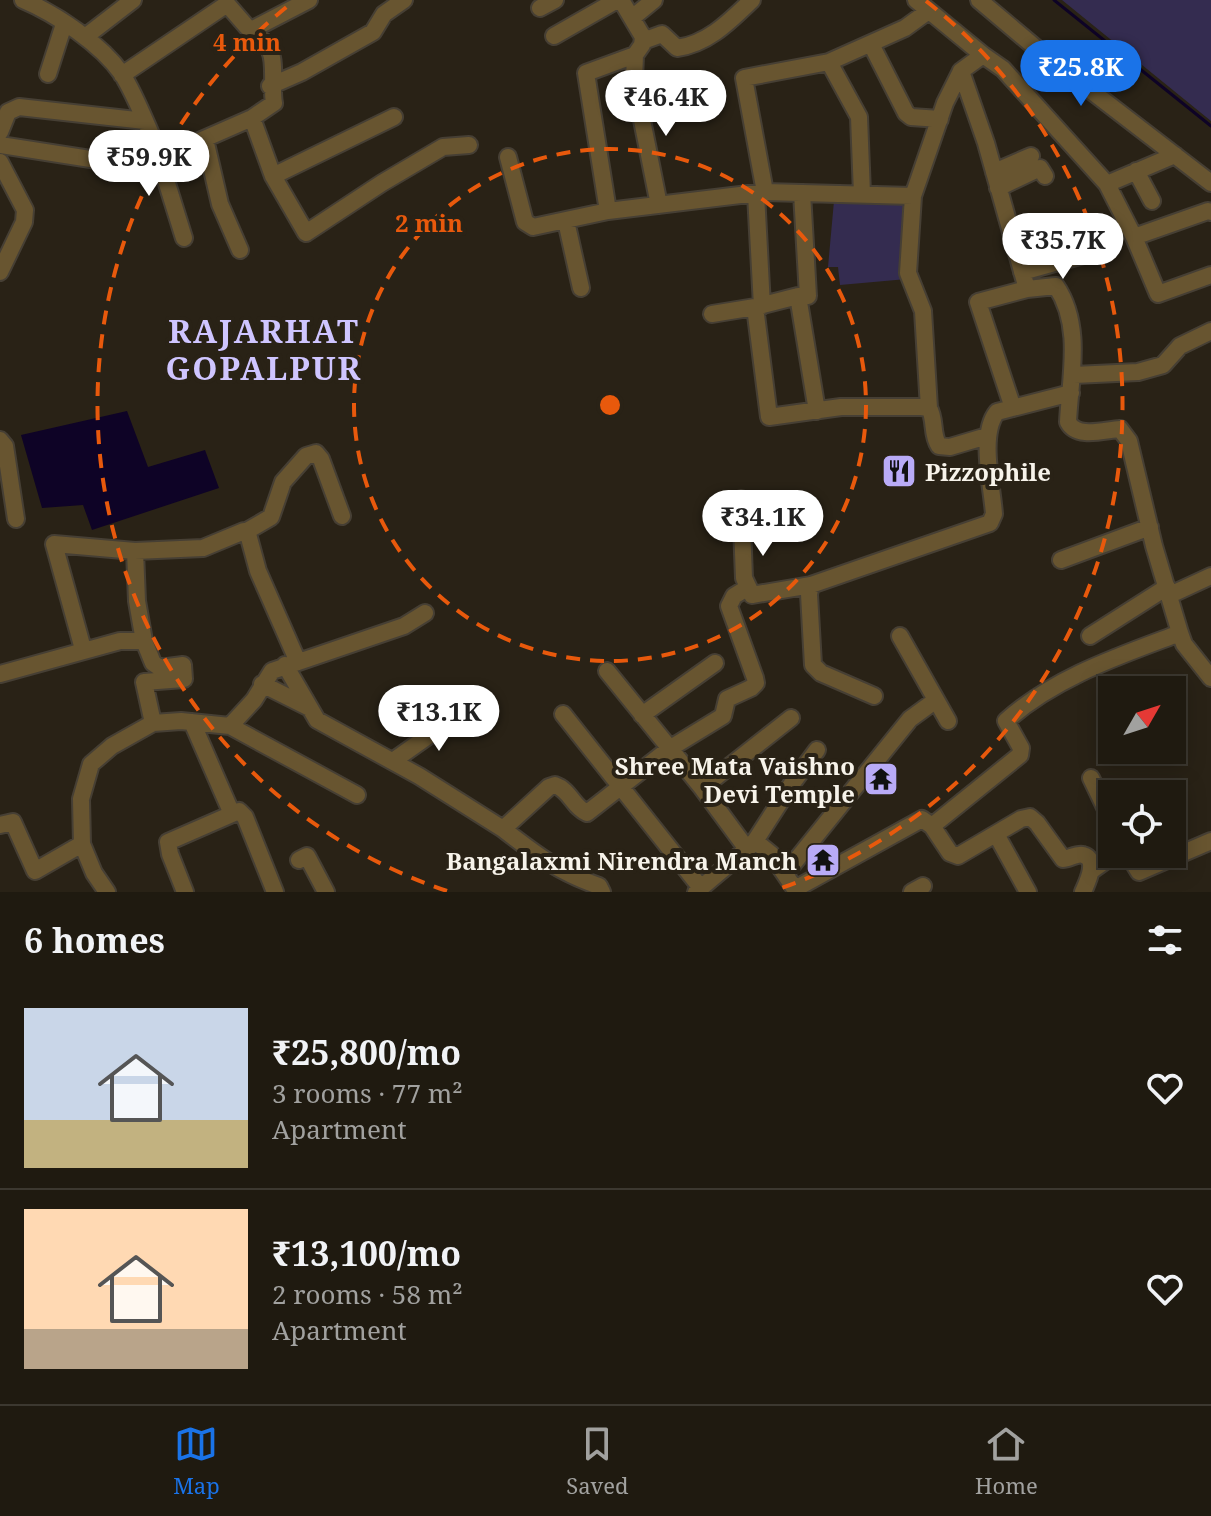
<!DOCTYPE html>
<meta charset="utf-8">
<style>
:root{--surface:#1f1a10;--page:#272319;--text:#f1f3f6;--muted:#a1a19f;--line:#3c3830;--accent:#1a73e8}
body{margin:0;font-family:"Noto Serif",serif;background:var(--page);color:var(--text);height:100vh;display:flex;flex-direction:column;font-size:30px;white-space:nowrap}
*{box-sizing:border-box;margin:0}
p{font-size:26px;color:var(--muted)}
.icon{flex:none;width:44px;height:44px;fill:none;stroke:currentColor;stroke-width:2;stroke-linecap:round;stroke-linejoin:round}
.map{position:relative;height:892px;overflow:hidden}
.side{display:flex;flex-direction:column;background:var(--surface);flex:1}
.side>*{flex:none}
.needle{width:52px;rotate:51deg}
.tools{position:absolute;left:1098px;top:676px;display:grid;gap:16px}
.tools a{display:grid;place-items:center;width:88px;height:88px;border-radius:0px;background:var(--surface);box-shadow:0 4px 20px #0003,0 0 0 2px var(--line);font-size:40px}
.price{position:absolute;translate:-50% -68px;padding:0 18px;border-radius:28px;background:#fff;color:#222;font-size:26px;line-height:52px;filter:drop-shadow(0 2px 4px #0008)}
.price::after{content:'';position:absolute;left:50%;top:48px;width:24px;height:18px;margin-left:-12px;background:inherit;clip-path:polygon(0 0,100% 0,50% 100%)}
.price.on{background:var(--accent);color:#fff}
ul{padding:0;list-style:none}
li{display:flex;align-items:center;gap:24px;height:200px;padding:0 24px}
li+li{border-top:2px solid var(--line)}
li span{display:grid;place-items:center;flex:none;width:224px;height:160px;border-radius:0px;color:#555}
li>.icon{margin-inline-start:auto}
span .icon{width:96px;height:96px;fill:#fffc;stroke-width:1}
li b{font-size:34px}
h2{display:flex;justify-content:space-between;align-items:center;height:96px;padding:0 24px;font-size:34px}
.dock{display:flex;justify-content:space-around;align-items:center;height:112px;border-top:2px solid var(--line);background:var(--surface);font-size:22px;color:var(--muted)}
.dock a{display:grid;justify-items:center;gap:4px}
.dock .on{color:var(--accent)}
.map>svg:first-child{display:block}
.green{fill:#342c50}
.water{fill:#0e0326}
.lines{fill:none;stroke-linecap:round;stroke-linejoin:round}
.stream{stroke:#0e0326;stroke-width:3}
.minor-casing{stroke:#463f34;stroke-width:20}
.minor{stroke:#685530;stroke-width:16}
.ring{fill:none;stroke:#e8590c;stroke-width:4;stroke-dasharray:14 10}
.labels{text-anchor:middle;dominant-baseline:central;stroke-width:8;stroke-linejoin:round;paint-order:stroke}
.poi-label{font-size:24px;font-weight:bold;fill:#f7f3ea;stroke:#292216;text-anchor:end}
.district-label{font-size:32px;font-weight:bold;letter-spacing:2px;fill:#cfc5ff;stroke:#292216}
.centre{fill:#e8590c;stroke:#292216;stroke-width:4}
.ring-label{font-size:24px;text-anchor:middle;font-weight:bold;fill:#e8590c;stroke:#292216;stroke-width:8;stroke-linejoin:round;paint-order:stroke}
</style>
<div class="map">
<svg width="1211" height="892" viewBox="0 0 1211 892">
<rect width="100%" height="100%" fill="#292216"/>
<!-- green -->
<path class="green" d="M1062,0h149v121z
M834,201l77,4 -4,74 -67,6 -2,-18h-10z"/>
<!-- water -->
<path class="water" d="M127,411l21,56 57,-17 14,38 -127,42 -9,-25 -41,3 -21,-73z"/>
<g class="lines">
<!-- stream -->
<path class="stream" d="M1054,0l157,126"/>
<!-- minor casing -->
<g class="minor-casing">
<path id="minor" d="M23,0c33,14 78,44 99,74 14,22 24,50 35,74l22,2 73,-32 22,-15c-3,-15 2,-39 -4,-52 -4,-8 -12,-15 -17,-22
M621,0l22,37 -1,8 -7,10 -1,25 25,125
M916,0l67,55 -22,16 25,72 41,146 29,-3c27,40 14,92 12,136 9,17 36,8 52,7l9,12 25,105 26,87 4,11 27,34
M979,0l63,53 169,130
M540,8l15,-8
M632,18l22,-18
M554,36l63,-36
M85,37l48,-37
M643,41l19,-7 15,14c31,-4 53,-27 75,-48
M871,44l35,69 5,4 29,2
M983,55l20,14 104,115 27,53 24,57 53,-19
M829,62l30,55 3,77
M48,74l16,-50
M122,75l105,-71 20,23 6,2 56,-29
M270,86l32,-14 71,-40 11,-18 20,-14
M252,118l21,58 33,57 76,-50 61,-36 26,-2
M0,132l8,-20 11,-5 126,14
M205,139l15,65 20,46
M0,145l161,25
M508,157l17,65 8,5 75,-16 157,-19 148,4 32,-93 16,-32
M160,161l24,77
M0,162l25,48 -1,12 -24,50
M1136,171l16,30
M994,172l37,-16
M273,176l121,-59
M1107,184l68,-29
M998,188l42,-20 5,8
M765,192l-21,-114 85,-16 76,-34 22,-16
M802,193l6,103h-10l19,115
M756,194l6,112
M913,196l-5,77 15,38 6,97
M608,211l-22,-138 49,-18
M566,221l15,67
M1134,237l74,-26 3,1
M1022,272l72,-20
M755,307l14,110 72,-10h80l8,1c7,12 2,26 10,38l11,1 37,-11
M712,314l43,-7 43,-11
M1074,375l64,-3 25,-7 17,-19 31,-15
M1013,408l-35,-106 49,-13
M0,440l5,6 11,73
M741,499l3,79 8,17 59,-10
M247,531l24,-14 12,-35 23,-26 10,-3 5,6 21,57
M1061,560l89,-33
M1170,595l41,-19
M900,636l48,85
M1090,636l77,-49
M144,641l-7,-40 -2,-50 68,-3 41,-17 4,3 10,37 40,91
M83,649l-29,-105 81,7
M285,665l32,55 102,56 84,53 46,-42 6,-2c15,5 18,22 32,28l82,-64 54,-33 4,-17 24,-11 5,-5 -1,-5 -26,-72 5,-10 13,-8
M607,671l95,117 45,61 8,-8 16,13 24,35
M0,674l120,-33h24l9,22 7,5 23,-3 1,14 -40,3 9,41
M262,684l48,24
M874,696l-53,-23 -8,-8 -4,-71 2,-9 179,-62 4,-9c-2,-28 -15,-80 3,-102l74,-19
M563,714l138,174
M642,715l73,-52
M192,722l37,85
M230,726l127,69
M393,761l69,-49
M1091,778l21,44
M702,788l89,-70
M0,825l13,-3 22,49 47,-27
M932,826l18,27 8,3 63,-37 9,-2 7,6 26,36c6,0 14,-6 20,-4 16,4 4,28 0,37
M503,829c32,25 57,44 96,57l3,6
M996,834l32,58
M755,841l36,-56 26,-35
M1128,854l11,18 72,-31
M299,860l8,-4 19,36
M1091,871l24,-17
M785,874l125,-155 26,-19
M107,892l-13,-19 -12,-29 -1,-45 10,-35 21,-18 41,-23 28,-2 49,5 24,-26 18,-29 132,-45 21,-13
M185,892l-15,-38 -2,-12 71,-31 6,6 30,75
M696,892l51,-43
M797,892l-2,-3 127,-70 10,7 88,-71 1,-7 -15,-27c49,-44 113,-65 174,-88
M912,892l11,-6"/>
</g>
<!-- minor -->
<use href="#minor" class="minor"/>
</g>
<!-- distance rings -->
<g class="ring">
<circle cx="610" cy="405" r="256"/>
<path d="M447 891A513 513 0 0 1 294 1M926 1A513 513 0 0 1 773 891"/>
</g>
<!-- icons -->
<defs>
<g id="restaurant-square" transform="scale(1.8)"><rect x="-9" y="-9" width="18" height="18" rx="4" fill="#b9abf7" stroke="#292216"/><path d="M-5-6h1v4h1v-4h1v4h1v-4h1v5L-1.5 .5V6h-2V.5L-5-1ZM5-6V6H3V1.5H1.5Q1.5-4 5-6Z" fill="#111"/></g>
<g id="temple-square" transform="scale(1.8)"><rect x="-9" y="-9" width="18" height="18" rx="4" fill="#b9abf7" stroke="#292216"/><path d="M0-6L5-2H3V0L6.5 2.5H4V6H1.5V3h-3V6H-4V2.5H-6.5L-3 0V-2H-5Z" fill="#111"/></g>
</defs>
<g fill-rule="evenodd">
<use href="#restaurant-square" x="899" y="471"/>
<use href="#temple-square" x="881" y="779"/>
<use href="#temple-square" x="823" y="860"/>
</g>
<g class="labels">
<!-- poi labels -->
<g class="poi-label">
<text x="925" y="471" text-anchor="start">Pizzophile</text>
<text x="855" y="765">Shree Mata Vaishno<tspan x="855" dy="28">Devi Temple</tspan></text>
<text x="797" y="860">Bangalaxmi Nirendra Manch</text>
</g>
<!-- district labels -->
<g class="district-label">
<text x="264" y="330">RAJARHAT<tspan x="264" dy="37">GOPALPUR</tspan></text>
</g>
</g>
<circle cx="610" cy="405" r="12" class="centre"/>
<g class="ring-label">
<text x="247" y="51">4 min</text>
<text x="429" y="232">2 min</text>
</g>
</svg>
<div class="tools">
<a><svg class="needle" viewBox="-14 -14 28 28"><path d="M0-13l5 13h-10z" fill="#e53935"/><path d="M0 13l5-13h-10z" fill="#a1a19f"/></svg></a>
<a><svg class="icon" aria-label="locate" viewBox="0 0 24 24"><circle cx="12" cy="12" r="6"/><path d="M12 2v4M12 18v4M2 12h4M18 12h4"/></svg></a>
</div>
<b class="price on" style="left:1081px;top:108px">₹25.8K</b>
<b class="price" style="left:666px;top:138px">₹46.4K</b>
<b class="price" style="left:149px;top:198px">₹59.9K</b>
<b class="price" style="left:1063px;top:281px">₹35.7K</b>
<b class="price" style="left:763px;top:558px">₹34.1K</b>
<b class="price" style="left:439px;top:753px">₹13.1K</b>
</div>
<section class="side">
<h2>6 homes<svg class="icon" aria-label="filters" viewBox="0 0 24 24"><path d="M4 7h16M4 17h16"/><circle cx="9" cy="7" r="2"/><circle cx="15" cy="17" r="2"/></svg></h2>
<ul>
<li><span style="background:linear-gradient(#c9d6e8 70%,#c2b280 0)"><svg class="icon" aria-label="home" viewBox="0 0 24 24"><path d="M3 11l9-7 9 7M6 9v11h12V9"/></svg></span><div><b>₹25,800/mo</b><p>3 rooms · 77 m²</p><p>Apartment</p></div><svg class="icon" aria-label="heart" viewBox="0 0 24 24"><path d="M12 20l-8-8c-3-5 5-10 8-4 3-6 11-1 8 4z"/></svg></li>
<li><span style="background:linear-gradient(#ffd9b3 75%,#b9a48a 0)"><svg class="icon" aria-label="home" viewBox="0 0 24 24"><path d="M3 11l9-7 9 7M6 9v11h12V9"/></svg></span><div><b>₹13,100/mo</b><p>2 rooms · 58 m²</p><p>Apartment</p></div><svg class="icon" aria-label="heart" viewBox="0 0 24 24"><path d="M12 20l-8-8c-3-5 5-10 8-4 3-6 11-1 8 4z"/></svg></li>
</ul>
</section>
<nav class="dock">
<a class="on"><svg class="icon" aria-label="map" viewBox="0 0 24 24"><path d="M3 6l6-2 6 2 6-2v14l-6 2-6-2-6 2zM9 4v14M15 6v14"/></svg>Map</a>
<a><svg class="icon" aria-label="saved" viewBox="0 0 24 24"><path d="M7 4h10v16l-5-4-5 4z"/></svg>Saved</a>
<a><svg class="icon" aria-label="home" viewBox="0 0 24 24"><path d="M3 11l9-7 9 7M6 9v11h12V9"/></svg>Home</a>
</nav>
